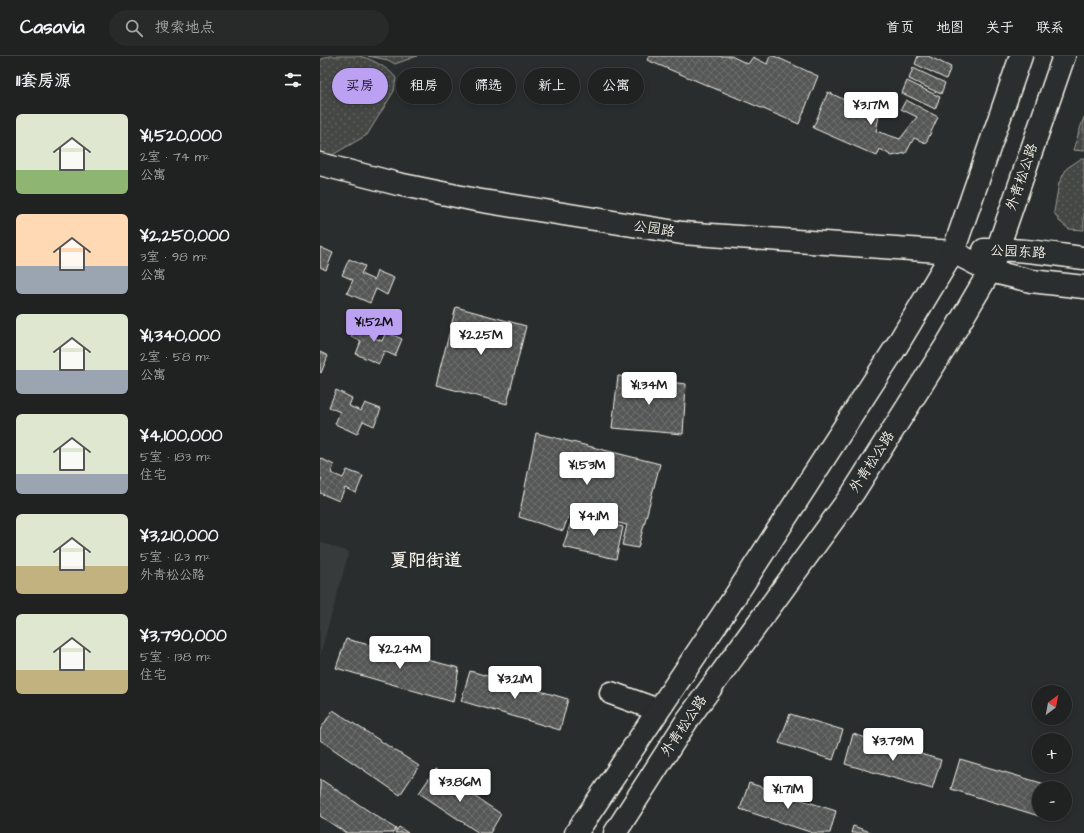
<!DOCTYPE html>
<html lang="zh">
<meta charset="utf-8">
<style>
:root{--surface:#202222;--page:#282a2a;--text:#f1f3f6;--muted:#a2a4a5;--line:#3d3f40;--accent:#bca0f2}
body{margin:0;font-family:"Architects Daughter","LXGW WenKai TC",sans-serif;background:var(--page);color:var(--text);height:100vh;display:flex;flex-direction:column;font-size:15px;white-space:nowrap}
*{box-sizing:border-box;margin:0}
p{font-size:13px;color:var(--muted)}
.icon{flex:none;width:22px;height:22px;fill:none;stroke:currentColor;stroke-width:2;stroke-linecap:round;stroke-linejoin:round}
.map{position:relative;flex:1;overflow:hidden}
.side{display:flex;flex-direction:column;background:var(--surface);width:320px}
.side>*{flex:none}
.guide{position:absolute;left:12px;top:12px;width:380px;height:36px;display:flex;gap:8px}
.needle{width:26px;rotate:32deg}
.tools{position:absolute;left:712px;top:629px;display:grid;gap:8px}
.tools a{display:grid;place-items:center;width:40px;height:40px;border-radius:50%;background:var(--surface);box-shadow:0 2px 6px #0003,0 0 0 1px var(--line);font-size:20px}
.price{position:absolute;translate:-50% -34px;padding:0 9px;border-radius:4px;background:#fff;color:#222;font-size:13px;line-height:26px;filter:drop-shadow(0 1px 2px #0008)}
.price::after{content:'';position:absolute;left:50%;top:24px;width:12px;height:9px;margin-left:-6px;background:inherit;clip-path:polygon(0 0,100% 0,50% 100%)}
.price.active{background:var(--accent);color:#111}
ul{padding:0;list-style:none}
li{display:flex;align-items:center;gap:12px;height:100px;padding:0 16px}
li span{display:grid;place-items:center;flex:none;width:112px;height:80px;border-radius:6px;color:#555}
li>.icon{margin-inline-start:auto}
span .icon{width:48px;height:48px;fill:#fffc;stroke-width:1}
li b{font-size:17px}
h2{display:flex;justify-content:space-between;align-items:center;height:48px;padding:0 16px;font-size:17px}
.chip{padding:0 14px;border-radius:18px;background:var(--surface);box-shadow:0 2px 6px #0003,0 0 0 1px var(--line);font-size:14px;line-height:36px}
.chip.active{background:var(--accent);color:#111}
header{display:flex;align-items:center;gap:24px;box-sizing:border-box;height:56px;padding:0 20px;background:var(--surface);border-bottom:1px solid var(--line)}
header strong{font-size:19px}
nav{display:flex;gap:22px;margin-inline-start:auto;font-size:14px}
.search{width:280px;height:36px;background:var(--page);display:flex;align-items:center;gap:10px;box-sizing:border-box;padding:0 14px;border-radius:22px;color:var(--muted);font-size:15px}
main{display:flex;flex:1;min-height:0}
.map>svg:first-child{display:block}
.built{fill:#373a3a}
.grass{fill:url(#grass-dots);stroke:#9c9c96}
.building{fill:url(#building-cross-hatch);stroke:#f4f1e8}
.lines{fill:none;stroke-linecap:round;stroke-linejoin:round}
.minor-casing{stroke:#f4f1e8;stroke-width:25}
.major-casing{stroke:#f4f1e8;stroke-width:25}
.minor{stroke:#2a2d2e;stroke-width:22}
.major{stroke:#2a2d2e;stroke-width:22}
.labels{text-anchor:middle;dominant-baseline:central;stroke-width:3;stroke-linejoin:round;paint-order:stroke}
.street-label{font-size:14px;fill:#f4f1e8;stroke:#2a2d2e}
.district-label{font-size:18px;font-weight:bold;fill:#f4f1e8;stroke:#2a2d2e}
</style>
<header>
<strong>Casavia</strong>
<div class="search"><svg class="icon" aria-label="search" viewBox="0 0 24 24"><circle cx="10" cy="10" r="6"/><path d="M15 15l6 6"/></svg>搜索地点</div>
<nav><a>首页</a><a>地图</a><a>关于</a><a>联系</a></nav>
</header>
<main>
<section class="side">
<h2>11套房源<svg class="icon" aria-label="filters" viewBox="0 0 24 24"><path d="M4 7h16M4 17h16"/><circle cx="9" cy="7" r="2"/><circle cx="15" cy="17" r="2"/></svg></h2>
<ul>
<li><span style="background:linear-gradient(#dfe7d0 70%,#8fb573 0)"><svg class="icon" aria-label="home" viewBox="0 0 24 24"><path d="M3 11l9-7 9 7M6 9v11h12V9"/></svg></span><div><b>¥1,520,000</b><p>2室 · 74 m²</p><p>公寓</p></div></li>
<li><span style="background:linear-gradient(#ffd9b3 65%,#9aa5b1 0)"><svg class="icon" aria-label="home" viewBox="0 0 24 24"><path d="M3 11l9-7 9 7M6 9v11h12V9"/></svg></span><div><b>¥2,250,000</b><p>3室 · 98 m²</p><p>公寓</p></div></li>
<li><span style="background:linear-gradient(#dfe7d0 70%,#9aa5b1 0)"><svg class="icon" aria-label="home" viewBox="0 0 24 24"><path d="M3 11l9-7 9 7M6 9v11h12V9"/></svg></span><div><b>¥1,340,000</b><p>2室 · 58 m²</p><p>公寓</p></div></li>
<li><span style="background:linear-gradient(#dfe7d0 75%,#9aa5b1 0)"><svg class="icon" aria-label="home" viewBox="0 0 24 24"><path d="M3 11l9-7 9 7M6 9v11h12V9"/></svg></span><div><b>¥4,100,000</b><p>5室 · 183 m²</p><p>住宅</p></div></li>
<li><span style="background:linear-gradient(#dfe7d0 65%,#c2b280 0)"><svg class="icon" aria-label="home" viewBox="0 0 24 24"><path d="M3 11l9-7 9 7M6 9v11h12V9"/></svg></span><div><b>¥3,210,000</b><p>5室 · 123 m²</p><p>外青松公路</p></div></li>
<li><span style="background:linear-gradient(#dfe7d0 70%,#c2b280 0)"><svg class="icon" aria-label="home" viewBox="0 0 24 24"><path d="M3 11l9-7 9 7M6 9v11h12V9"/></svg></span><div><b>¥3,790,000</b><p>5室 · 138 m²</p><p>住宅</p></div></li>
</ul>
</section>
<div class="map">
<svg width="764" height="777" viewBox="0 0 764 777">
<defs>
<pattern id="grass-dots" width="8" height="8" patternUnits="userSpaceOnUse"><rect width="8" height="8" fill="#444645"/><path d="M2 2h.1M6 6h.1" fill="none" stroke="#606160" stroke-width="1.8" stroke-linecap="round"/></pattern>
<pattern id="building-cross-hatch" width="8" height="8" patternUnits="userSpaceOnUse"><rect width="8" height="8" fill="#555756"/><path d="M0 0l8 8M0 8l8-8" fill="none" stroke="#6e706e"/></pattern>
</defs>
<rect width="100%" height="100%" fill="#2a2d2e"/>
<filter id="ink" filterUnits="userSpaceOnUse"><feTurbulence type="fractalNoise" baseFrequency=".025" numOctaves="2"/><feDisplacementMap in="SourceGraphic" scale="8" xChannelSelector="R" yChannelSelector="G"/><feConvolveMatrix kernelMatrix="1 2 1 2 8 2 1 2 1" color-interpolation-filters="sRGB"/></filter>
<g filter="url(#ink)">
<!-- built -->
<path class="built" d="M0,486l29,10 -29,103z"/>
<!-- grass -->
<path class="grass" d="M9,0c10,0 19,0 29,0 11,1 32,13 38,22l-2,13 -27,44 -40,23 -7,-5v-93z
M48,0h49l-22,8 -7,-4z
M764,61v34l-11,-1z
M762,102h2v72l-15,-1 -10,-8 -5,-9 5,-29 8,-15z"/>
<!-- building -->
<path class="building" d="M329,0h82l17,8 5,-7 14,7 3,-8h4l44,20 -19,48 -152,-64z
M598,0h10l23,11 -5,12 -31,-15z
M593,12l32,15 -4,11 -32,-15z
M587,25l33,16 -5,12 -33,-16z
M508,36l51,24 -3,15 24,8 17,-22 -16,-8 5,-9 32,17 -12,26 -12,-5 -8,15 -14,3 -12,-7 -3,7 -64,-28z
M0,191l13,6 -7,17 -6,-3z
M29,203l16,7 -4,8 13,6 3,-9 17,7 -7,17 -11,-6 -6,14 -23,-10 6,-13 -11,-5z
M136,251l70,19 -19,78 -71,-19z
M37,264l17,8 -4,8 12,5 4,-9 16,7 -7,17 -11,-5 -5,13 -23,-10 5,-13 -10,-4z
M0,296l8,4 -7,17 -1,-1z
M298,320l68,8 -3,50 -71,-6z
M16,334l16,8 -3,8 12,5 4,-8 16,6 -7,17 -11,-5 -6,13 -22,-10 5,-12 -11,-5z
M216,377l124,31 -22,84 -16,-3 5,-20 -57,-13 -7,19 -44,-14z
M0,402l14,7 -3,8 12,5 4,-8 16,6 -7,17 -11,-5 -6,13 -19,-8v-10l2,-4 -2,-1z
M253,460l50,11 -7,32 -53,-12z
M26,583l113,29 -6,34 -117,-34z
M150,615l98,28 -8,31 -99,-29z
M13,654l86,56 -19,29 -80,-55v-10z
M470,658l53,16 -10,30 -54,-17z
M533,678l88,26 -9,29 -87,-25z
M640,703l88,26 -1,3h-8v28l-88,-27z
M115,714l66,44 -11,19h-11l-60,-40z
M0,723l76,50 -3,4h-47l-26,-17z
M429,727l87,28 -6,22h-17l-73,-24z
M533,770l20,7h-22z
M79,771l9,6h-13z"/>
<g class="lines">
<!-- minor casing -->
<g class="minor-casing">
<path id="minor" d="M0,108l78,20 78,16 206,33 271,19
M291,637l47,17"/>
</g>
<!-- major casing -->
<g class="major-casing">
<path id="major" d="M664,194c33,-2 67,4 100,8
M633,196l37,19 41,10 53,6
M256,777l156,-232 164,-254 57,-95 68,-196
M295,777l73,-114 165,-226 93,-147 44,-75 74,-215"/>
</g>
<!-- minor -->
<use href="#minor" class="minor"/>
<!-- major -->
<use href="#major" class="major"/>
</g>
</g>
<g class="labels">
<!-- street labels -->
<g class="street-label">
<text transform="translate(702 121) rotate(-71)">外青松公路</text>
<text transform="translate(334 173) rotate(9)">公园路</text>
<text transform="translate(698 196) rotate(3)">公园东路</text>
<text transform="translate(552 406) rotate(-57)">外青松公路</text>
<text transform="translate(364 670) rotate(-56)">外青松公路</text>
</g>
<!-- district labels -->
<g class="district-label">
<text x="106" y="504">夏阳街道</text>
</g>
</g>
</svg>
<div class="tools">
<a><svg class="needle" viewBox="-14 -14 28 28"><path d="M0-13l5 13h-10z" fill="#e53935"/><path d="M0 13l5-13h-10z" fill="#a2a4a5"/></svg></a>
<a>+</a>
<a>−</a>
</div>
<b class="price" style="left:551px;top:70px">¥3.17M</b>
<b class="price active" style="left:54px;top:287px">¥1.52M</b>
<b class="price" style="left:161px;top:300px">¥2.25M</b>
<b class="price" style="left:329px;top:350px">¥1.34M</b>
<b class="price" style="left:267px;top:430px">¥1.53M</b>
<b class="price" style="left:274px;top:481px">¥4.1M</b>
<b class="price" style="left:80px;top:614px">¥2.24M</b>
<b class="price" style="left:195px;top:644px">¥3.21M</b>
<b class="price" style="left:573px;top:706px">¥3.79M</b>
<b class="price" style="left:140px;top:747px">¥3.86M</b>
<b class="price" style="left:468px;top:754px">¥1.71M</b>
<div class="guide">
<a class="chip active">买房</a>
<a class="chip">租房</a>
<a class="chip">筛选</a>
<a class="chip">新上</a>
<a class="chip">公寓</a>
</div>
</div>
</main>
